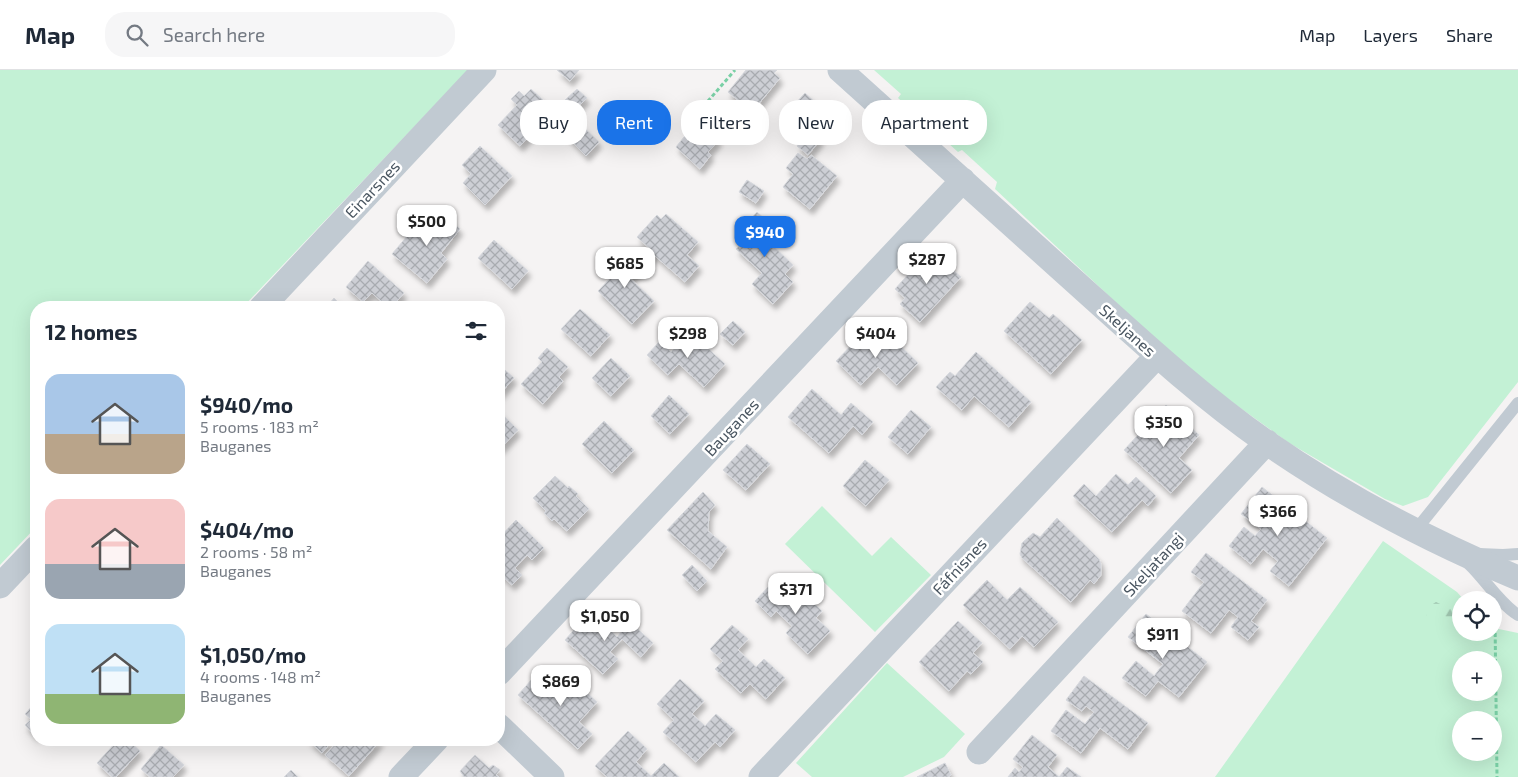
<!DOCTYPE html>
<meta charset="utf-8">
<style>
:root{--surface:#fff;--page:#f6f6f7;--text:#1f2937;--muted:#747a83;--line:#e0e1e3;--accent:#1a73e8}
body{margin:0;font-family:"Exo 2",sans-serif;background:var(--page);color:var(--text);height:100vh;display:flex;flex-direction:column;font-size:19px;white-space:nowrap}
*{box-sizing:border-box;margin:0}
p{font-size:16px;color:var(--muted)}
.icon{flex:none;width:28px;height:28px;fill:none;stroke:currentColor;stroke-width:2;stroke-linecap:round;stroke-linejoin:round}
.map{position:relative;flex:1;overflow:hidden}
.details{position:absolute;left:30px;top:231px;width:475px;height:445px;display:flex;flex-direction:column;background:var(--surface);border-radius:20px;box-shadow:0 5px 20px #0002}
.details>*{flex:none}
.guide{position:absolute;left:520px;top:30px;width:475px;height:45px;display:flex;gap:10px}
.buttons{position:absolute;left:1452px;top:521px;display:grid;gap:10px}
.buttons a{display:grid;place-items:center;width:50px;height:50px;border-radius:50%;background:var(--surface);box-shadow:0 5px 20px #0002;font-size:25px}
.price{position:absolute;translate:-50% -42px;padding:0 11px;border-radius:10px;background:#fff;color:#222;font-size:16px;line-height:32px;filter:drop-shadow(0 1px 2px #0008)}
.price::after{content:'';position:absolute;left:50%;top:30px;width:15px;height:11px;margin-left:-8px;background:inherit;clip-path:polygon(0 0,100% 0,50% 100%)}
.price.selected{background:var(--accent);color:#fff}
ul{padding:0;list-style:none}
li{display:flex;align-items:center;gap:15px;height:125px;padding:0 15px}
li span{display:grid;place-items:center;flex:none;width:140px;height:100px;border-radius:15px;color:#555}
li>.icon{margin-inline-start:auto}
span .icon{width:60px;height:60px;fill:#fffc;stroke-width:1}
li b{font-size:21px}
h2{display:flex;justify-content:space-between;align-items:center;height:60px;padding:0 15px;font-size:21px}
.tag{padding:0 18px;border-radius:20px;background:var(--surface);box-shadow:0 5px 20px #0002;font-size:18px;line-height:45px}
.tag.selected{background:var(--accent);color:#fff}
header{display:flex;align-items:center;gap:30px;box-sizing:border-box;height:70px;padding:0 25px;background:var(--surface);border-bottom:1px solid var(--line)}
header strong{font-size:24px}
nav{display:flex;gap:28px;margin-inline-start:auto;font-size:18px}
.search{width:350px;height:45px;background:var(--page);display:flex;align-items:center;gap:12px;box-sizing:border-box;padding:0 18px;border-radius:20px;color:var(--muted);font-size:19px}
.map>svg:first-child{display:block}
.green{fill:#c3f1d5;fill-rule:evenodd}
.forest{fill:url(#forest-firs)}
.building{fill:url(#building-cross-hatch);stroke:#d7d9de;filter:url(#shadow)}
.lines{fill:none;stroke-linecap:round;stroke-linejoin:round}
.path{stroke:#7ad0a6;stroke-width:3;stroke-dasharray:4 2.5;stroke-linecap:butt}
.lane{stroke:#c1cad2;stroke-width:12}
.street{stroke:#c1cad2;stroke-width:25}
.labels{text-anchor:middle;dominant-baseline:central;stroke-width:5;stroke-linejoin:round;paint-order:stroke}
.street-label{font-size:16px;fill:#4a5661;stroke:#fff}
</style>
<header>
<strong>Map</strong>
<div class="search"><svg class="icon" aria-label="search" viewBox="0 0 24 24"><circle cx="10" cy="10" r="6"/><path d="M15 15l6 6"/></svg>Search here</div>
<nav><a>Map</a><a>Layers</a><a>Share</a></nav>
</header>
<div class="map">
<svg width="1518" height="707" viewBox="0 0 1518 707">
<defs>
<pattern id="forest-firs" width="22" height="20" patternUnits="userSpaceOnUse" patternTransform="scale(1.25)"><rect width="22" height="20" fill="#c3f1d5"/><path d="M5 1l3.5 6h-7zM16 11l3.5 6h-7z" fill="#a0c6b0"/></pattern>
<pattern id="building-cross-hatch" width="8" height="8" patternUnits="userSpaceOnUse" patternTransform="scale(1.25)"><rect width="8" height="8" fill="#cdcfd5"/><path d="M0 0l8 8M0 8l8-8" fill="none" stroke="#a8abb0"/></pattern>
<filter id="shadow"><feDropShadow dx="3" dy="5.5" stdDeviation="2.5" flood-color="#0004"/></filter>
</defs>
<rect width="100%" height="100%" fill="#f5f3f3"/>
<!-- green -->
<path class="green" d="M0,0h468l-225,237 -207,1v219l-36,38z
M874,0h644v312l-90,115 -25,9 -18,-7 -96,-56 -82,-59 -51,-44 -161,-151 2,-7 -35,-32 -4,2 -60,-54 3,-4z
M822,436l50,50 19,-19 40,38 -56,57 -90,-88z
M1383,471l74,51 7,8h-3v32h33v-4l24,5v144h-303zM1461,590h33v32h-33zM1461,650h33v32h-33z
M887,593l78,71 -21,23 -41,20h-91l-16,-14z"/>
<!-- forest -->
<path class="forest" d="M1436,532l17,8 8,-1v23l10,1 -5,2 -11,-3 -9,-8 -20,-9 2,-8z"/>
<!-- building -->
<path class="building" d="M557,0h22l-9,11z
M746,0h31l-3,3 6,5 -28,34 -24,-20z
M531,19l23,21 -34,36 -22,-21 19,-20 -6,-6 8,-8 5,5z
M577,19l10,9 -13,13 -10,-10z
M805,23l11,10 -18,20 -12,-9z
M577,51l22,21 -13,14 -21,-22z
M697,51l22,19 -11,12 3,3 -11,14 -24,-22z
M810,60l11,9 -13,16 -11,-9z
M480,76l32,30 -27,29 -22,-22 8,-9 -9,-9z
M798,83l9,6 4,-4 26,21 -27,33 -27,-22 10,-13 -7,-6z
M747,110l17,11 -8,12 -17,-11z
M440,142l20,17 -19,24 6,6 -20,24 -35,-29 22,-26 7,5z
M757,142l19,17 -9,11 26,25 -8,9 8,8 -20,22 -21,-20 10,-11 -26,-24 6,-6 -7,-7z
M666,144l32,28 -11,13 12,11 -14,16 -31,-27 -4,4 -7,-6 6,-5 -12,-11 20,-22 4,4z
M494,170l34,31 -16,18 -34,-31z
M617,178l23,22 -9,9 23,22 -22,23 -34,-33 20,-21 -11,-11z
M930,180l31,27 -41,45 -20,-18 5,-6 -10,-9z
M368,191l36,32 -13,15h-2l-17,-15 -9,9 -17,-15z
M334,228l10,10h-18z
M1030,232l19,16 4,-4 29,26 -31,34 -47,-43z
M580,239l30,26 -19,21 -30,-27z
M733,251l12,11 -12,13 -13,-11z
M867,259l17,16 7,-8 27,26 -21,22 -19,-18 -17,18 -25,-24z
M690,262l35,32 -21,23 -25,-23 -11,11 -21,-20 13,-14 11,11z
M547,278l21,19 -9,10 4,4 -20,23 -22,-20 21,-22 -4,-4z
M976,282l55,50 -22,25 -35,-31 -12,14 -26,-23 14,-15 5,4z
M611,288l19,18 -19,20 -19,-18z
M505,300l9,8 -15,17v-18z
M812,319l29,26 10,-12 22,19 -11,13 -9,-9 -24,27 -41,-36z
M669,325l20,19 -19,20 -19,-18z
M1166,335l33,30 -20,23 13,12 -21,23 -47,-43z
M911,340l20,17 -23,27 -20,-17z
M499,341l19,19 -19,20z
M604,351l30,29 -22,23 -30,-29z
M747,374l23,20 -24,26 -23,-20z
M865,390l24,20 -23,26 -23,-20z
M1116,404l12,11 8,-8 20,19 -8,10 -6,-6 -30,32 -39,-36 11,-12 12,12z
M555,406l13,12 1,-2 9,8 -2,2 13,13 -22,22 -13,-12 -2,2 -8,-8 2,-2 -13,-13z
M1262,417l65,51 -38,48 -19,-15 8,-10 -15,-12 -12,15 -22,-18 15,-19 11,9 6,-7 -20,-15z
M703,422l12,13 -6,7 -1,19 19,16 -16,22 -44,-39z
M1057,448l42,41 2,5v11l-7,9 -4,-4 -19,22 -49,-44 -2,-4 2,-11 11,-10 7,4z
M516,450l28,28 -12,12 -5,-5 -12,13 7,7 -10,10 -13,-12v-35z
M1206,483l61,47 -16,21 8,6 -11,13 -17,-13 7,-10 -9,-7 -18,23 -29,-22 22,-29 -13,-10z
M692,495l15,16 -10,10 -15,-16z
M987,510l20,20 13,-13 38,35 -24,25 -12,-11 -12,13 -47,-44z
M772,513l13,13 10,-10 27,25 -6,7 14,13 -22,23 -22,-21 6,-7 -16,-15 -5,6 -16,-16z
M590,542l27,25 13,-15 23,21 -12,14 -19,-18 -12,13 8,7 -15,15 -38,-34z
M1146,544l61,48 -28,35 -21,-16 -12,15 -24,-18 14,-17 18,15 9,-12 -35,-27z
M958,551l24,22 -9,10 10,9 -12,12 -4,-3 -18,20 -30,-29z
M732,555l16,14 -10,11 18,17 8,-8 21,19 -19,21 -16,-15 -9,9 -26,-24 8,-8 -13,-12z
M567,605l30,27 -18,20 13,12 -14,15 -60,-54 15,-17 11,9 6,-7 7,6z
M1084,606l64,47 -20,26 -28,-21 -19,25 -30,-22 15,-21 19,14 9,-12 -8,-6 -4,5 -16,-11z
M680,609l24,22 -12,13 13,12 11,-12 19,16 -15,17 -5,-5 -19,20 -33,-30 11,-12 -17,-16z
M34,634l2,2v31l-11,-12 6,-6 -6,-5z
M628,661l19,18 -11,13 15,14 13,-13 15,14h-72l-12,-11z
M1032,665l25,20 -9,12 11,10 8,-10 14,10h-73l7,-9 4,4 4,-5 -10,-8z
M118,670h10l12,11 -24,26h-4l-15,-14z
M308,670h25l-11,13z
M339,670h42l-32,36 -24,-21z
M161,675l23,20 -11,12h-23l-9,-8z
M475,685l14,13 4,-3 7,5 -4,5 3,2h-35l-4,-6z
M945,693l6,12 -3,2h-31z
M291,700l7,7h-14z"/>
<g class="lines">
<!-- path -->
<path class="path" d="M695,46l40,-46
M1495,550l2,157"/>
<!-- lane -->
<path class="lane" d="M1415,461l103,-128
M1479,484l24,1 15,-1
M1469,494c16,15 31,40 49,51"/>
<!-- street -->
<path class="street" d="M840,0c74,67 149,134 223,201 66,59 130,120 203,171 79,55 164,99 252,136
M261,238l223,-238
M0,516l36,-38
M499,603l464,-493
M499,656l53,51
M979,682l288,-310
M401,707l35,-37
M761,707l396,-421"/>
</g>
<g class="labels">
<!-- street labels -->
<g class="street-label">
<text transform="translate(372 119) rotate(-47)">Einarsnes</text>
<text transform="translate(1128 260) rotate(42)">Skeljanes</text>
<text transform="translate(731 357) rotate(-47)">Bauganes</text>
<text transform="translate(1153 494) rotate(-47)">Skeljatangi</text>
<text transform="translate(959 496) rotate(-47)">Fáfnisnes</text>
</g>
</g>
</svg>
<div class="buttons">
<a><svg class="icon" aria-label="locate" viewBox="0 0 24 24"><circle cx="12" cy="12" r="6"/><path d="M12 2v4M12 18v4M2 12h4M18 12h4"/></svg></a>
<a>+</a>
<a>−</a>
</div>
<b class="price" style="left:427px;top:177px">$500</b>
<b class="price selected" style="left:765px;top:188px">$940</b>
<b class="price" style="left:927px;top:215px">$287</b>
<b class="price" style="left:625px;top:219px">$685</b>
<b class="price" style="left:688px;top:289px">$298</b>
<b class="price" style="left:876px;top:289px">$404</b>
<b class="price" style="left:1164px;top:378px">$350</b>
<b class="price" style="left:1278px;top:467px">$366</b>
<b class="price" style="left:796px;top:545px">$371</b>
<b class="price" style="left:605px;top:572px">$1,050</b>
<b class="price" style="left:1163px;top:590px">$911</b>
<b class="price" style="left:561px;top:637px">$869</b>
<div class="guide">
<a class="tag">Buy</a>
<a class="tag selected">Rent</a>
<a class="tag">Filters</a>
<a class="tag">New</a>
<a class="tag">Apartment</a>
</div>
<section class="details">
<h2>12 homes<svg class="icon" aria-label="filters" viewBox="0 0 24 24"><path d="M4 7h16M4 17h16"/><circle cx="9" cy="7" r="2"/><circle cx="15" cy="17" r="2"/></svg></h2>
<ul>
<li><span style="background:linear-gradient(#a9c7e8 60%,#b9a48a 0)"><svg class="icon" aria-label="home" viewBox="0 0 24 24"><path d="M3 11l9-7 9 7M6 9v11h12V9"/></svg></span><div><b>$940/mo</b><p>5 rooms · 183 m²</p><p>Bauganes</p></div></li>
<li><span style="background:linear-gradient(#f6c9c9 65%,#9aa5b1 0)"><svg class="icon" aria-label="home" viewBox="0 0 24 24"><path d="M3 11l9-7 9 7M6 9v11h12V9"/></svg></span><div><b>$404/mo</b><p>2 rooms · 58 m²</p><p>Bauganes</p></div></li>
<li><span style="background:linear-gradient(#bfe0f5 70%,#8fb573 0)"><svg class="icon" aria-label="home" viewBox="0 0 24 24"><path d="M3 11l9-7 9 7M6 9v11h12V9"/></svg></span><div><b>$1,050/mo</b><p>4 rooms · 148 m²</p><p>Bauganes</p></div></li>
</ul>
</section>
</div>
